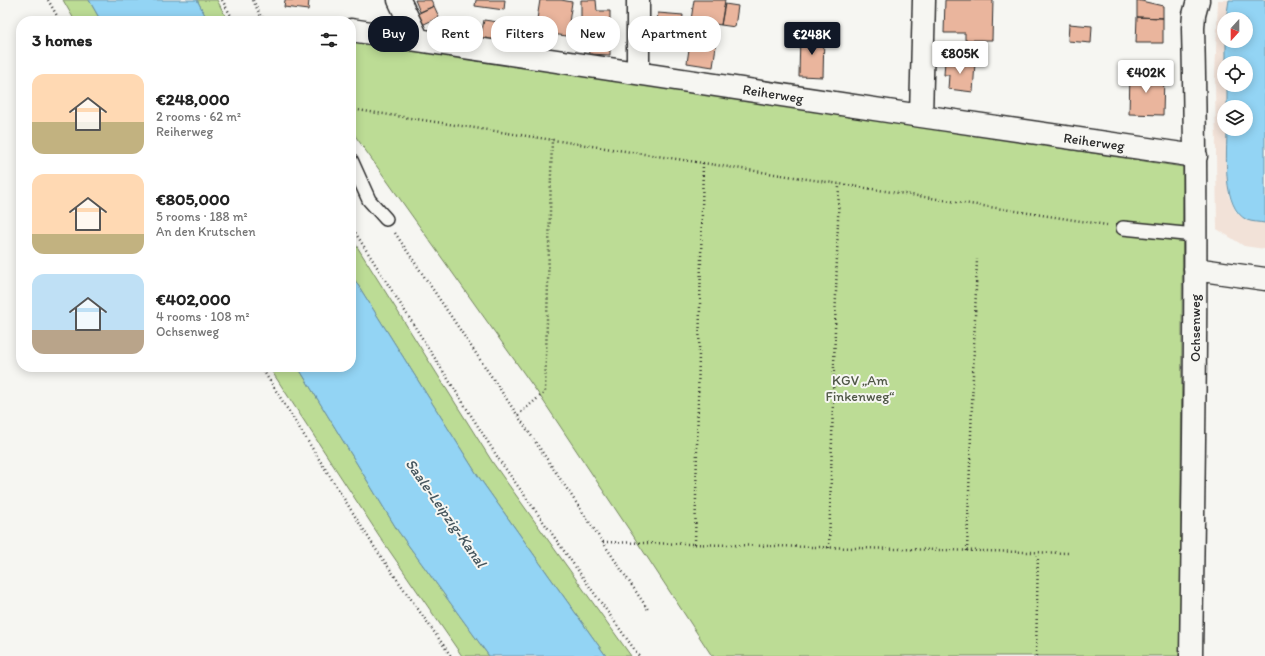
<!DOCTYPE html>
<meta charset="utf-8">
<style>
:root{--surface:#fff;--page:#f6f6f6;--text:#222;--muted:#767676;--accent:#111827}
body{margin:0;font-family:Itim,sans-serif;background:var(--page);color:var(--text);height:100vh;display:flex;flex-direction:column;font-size:15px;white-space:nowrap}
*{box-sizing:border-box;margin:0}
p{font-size:13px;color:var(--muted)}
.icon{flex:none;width:22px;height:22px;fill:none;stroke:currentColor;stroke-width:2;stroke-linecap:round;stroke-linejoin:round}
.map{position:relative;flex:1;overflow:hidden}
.panel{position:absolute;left:16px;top:16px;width:340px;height:356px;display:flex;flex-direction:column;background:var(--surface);border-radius:16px;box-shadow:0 2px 10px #0003}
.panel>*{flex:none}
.banner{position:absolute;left:368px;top:16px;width:380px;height:36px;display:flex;gap:8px}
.needle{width:26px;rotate:201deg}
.controls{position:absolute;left:1217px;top:12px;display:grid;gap:8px}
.controls a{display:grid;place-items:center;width:36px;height:36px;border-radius:50%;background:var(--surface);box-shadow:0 2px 10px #0003;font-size:20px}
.price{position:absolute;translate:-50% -34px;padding:0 9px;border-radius:4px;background:#fff;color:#222;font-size:13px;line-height:26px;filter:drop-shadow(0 1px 2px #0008)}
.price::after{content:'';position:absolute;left:50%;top:24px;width:12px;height:9px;margin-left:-6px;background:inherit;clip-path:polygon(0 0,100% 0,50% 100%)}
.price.on{background:var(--accent);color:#fff}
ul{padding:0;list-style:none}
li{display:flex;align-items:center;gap:12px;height:100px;padding:0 16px}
li span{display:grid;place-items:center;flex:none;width:112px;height:80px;border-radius:12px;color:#555}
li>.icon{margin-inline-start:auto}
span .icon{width:48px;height:48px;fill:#fffc;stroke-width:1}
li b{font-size:17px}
h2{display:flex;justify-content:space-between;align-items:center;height:48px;padding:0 16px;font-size:17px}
.tag{padding:0 14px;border-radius:16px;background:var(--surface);box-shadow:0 2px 10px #0003;font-size:14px;line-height:36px}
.tag.on{background:var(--accent);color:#fff}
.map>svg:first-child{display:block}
.built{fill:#f2e2d8}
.green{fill:#bcdc95;stroke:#748460}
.water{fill:#93d4f4;stroke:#6990a4}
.building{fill:#eab59d;stroke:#2b2b2b}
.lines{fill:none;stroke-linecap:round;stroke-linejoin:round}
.service-casing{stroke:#2b2b2b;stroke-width:16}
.minor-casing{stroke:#2b2b2b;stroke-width:25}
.path{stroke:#2b2b2b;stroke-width:2.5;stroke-dasharray:1 3;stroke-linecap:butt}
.service{stroke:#f6f6f2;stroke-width:13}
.minor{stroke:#f6f6f2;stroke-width:22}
.labels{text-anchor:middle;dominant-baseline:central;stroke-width:4;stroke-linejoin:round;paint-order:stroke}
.street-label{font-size:14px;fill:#2b2b2b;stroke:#f6f6f2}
.park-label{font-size:14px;fill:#4f5746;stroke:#f6f6f2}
.water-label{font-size:15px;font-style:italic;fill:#45555d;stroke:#f6f6f2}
</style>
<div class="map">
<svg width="1265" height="656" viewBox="0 0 1265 656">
<rect width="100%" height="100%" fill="#f6f6f2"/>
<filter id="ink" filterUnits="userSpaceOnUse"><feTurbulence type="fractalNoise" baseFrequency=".025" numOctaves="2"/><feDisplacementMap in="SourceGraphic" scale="8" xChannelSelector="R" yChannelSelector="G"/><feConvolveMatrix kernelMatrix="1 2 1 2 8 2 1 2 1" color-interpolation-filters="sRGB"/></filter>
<g filter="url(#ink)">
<!-- built -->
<path class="built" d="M1218,0h11l-3,19h-2v22h2v22h-2v22h3v22h-3v22h3v47l2,21 7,15 11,8 18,3v26l-21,-3 -27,-17 -2,-151z"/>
<!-- green -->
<path class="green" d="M63,0h26l12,21h-26z
M197,0h20l11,21h-20z
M351,39l832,128 -3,489h-468l-80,-122 -92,-138 -189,-266z
M351,237l142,226 138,193h-25l-128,-180 -127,-202z
M269,367h29l100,164 91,125h-27l-80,-116z"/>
<!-- water -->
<path class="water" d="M89,0h108l11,21h-107z
M1229,0h36v223c-6,-1 -13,-1 -18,-3 -26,-13 -20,-66 -20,-91h19v-22h-19v-22h19v-22h-20v-22h20v-22h-20z
M351,274l127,202 128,180h-117l-91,-125 -100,-164h53z"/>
<!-- building -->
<path class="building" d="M285,0h24l-1,10 -24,-3z
M415,0h16l3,6 -14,6z
M476,0h29l-1,10 -29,-4z
M540,0h21l11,2 -5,34 -32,-4z
M581,0h15l1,11h13v33h-22l1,-6h-8z
M694,0h31l-4,25 -30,-5z
M945,0h48l-1,40h-27v-7h-21z
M1137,0l26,6v12l-26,-1z
M725,4l13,2 -3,21 -14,-2z
M434,6l5,11 -19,9 -5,-11z
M658,13l25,2 -3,27 -25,-3z
M1137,17l26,1v25h-27z
M484,20l14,2 -4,21 -14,-2z
M1069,24l23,2 -1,17 -23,-2z
M800,35l24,1 -1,41 -24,-1z
M523,39l23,3 -1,8 -23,-3z
M690,42l26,4 -3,21 -26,-4z
M588,44h22v11l-21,-1z
M945,60l30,3 -2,29 -25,-3 1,-14h-5z
M1130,74l34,1 -1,40 -34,-1z"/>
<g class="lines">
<!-- service casing -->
<g class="service-casing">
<path id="service" d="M351,160l18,40 17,19
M1123,228l72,7"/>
</g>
<!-- minor casing -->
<g class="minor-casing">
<path id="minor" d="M399,0l19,40
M351,30l570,86 275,40
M638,73v-73
M921,116l3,-116
M1195,269l70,10
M1191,656c3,-209 7,-419 2,-628l1,-13 4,-15"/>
</g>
<!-- path -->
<path class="path" d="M48,0l12,21
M222,0l12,21
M253,0l8,17 10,4
M351,109l756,116
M351,226l149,235 139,195
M395,233l254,378
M261,367l114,181 76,108
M518,415l27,-23 7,-253
M603,542l466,11
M695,544l8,-381
M829,548l10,-364
M967,551l10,-292
M1036,656l2,-103"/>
<!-- service -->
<use href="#service" class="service"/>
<!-- minor -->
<use href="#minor" class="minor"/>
</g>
</g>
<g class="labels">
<!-- street labels -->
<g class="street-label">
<text transform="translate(773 94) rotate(9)">Reiherweg</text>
<text transform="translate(1094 142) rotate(8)">Reiherweg</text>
<text transform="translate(1195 328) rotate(-90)">Ochsenweg</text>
</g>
<!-- park labels -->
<g class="park-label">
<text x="860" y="380">KGV „Am<tspan x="860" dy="16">Finkenweg“</tspan></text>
</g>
<!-- water labels -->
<g class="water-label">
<text transform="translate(446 513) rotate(55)">Saale-Leipzig-Kanal</text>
</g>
</g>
</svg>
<div class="controls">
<a><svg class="needle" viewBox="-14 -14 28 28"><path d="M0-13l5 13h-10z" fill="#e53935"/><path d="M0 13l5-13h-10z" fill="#767676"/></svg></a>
<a><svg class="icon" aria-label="locate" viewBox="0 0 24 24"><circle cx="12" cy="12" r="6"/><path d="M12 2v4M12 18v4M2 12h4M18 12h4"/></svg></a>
<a><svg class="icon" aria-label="layers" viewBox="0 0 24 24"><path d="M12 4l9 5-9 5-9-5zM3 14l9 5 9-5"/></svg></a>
</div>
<b class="price on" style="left:812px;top:56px">€248K</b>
<b class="price" style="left:960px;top:75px">€805K</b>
<b class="price" style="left:1146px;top:94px">€402K</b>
<div class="banner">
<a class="tag on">Buy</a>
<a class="tag">Rent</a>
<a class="tag">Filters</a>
<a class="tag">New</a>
<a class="tag">Apartment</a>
</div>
<section class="panel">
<h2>3 homes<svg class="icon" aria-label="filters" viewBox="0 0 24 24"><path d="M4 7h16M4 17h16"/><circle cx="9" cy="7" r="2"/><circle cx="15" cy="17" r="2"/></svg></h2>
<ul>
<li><span style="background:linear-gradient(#ffd9b3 60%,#c2b280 0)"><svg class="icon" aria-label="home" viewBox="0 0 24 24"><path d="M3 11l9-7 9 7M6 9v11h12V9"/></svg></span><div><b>€248,000</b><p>2 rooms · 62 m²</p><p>Reiherweg</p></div></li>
<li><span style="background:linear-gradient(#ffd9b3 75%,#c2b280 0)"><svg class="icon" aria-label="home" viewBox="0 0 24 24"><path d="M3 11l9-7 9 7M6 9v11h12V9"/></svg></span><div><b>€805,000</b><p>5 rooms · 188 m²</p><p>An den Krutschen</p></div></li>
<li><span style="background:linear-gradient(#bfe0f5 70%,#b9a48a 0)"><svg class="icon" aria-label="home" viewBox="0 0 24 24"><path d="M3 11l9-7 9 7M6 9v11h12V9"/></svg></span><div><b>€402,000</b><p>4 rooms · 108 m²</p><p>Ochsenweg</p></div></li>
</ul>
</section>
</div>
